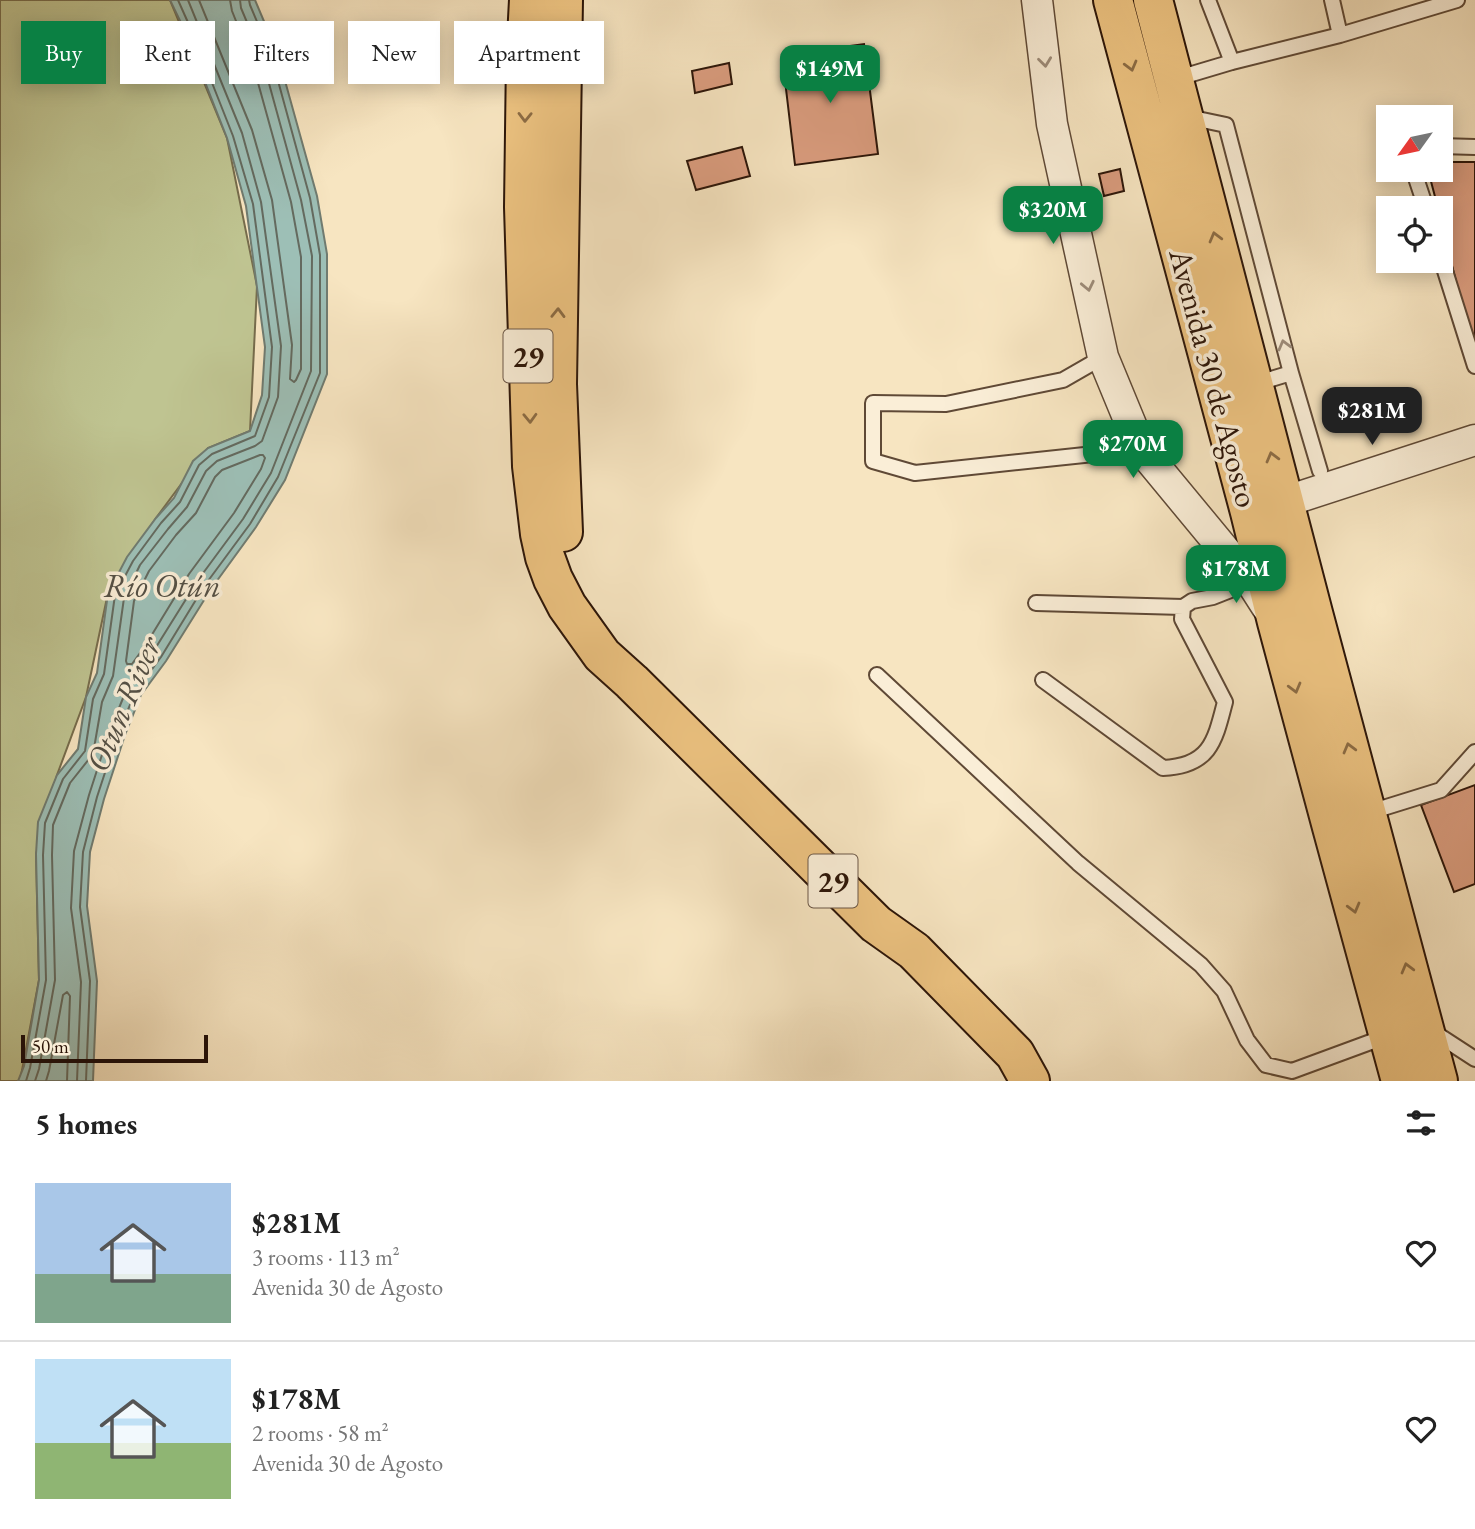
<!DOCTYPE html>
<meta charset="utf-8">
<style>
:root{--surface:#fff;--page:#f2f2f2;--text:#222;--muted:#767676;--line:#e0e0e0;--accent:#0b8043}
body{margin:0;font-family:"EB Garamond",serif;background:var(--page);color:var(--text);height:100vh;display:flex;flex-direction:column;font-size:26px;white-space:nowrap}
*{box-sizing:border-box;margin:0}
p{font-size:23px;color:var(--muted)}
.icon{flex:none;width:38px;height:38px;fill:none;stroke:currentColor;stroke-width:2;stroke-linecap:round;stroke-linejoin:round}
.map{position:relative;height:1081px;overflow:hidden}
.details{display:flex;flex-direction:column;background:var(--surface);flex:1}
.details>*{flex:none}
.banner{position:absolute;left:21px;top:21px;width:700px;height:63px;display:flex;gap:14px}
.needle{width:46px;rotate:237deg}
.fabs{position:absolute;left:1376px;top:105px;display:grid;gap:14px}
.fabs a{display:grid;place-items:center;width:77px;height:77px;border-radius:0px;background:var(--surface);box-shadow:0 4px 18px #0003;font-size:35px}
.scale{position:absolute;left:21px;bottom:18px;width:187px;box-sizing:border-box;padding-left:7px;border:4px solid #2c1508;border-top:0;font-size:19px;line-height:24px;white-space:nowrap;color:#2c1508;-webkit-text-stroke:5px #faeed7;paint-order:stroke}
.price{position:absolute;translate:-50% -60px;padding:0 16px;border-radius:14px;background:var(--accent);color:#fff;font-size:23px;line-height:46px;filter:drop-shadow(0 2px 4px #0008)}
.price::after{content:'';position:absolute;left:50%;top:42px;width:21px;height:16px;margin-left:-10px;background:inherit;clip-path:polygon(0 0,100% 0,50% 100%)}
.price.selected{background:#222;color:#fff}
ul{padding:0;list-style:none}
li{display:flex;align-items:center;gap:21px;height:175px;padding:0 35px}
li+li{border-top:2px solid var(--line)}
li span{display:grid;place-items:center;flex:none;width:196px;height:140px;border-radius:0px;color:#555}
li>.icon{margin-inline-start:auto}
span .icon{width:84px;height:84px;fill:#fffc;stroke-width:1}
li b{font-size:30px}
h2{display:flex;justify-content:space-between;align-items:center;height:84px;padding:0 35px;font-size:30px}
.chip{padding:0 24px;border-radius:0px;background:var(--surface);box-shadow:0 4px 18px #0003;font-size:24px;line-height:63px}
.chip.selected{background:var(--accent);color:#fff}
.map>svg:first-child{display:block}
.green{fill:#bfc491;stroke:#766c4c;stroke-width:2}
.water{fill:#9dbfb6;stroke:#707b70;stroke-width:2}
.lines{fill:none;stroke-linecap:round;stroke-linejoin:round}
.shore{stroke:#646a5f;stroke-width:2}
.building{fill:#da9c7e;stroke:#2c1508;stroke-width:2}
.lane-casing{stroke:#5f4936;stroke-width:18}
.street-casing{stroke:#5f4936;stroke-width:33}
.primary-casing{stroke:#2c1508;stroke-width:42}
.highway-casing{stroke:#2c1508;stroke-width:42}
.lane{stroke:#faeed7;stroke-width:14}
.street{stroke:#faeed7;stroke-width:30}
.primary{stroke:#ecc280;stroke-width:38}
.highway{stroke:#ecc280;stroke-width:38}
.oneway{stroke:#9d8c7a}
.oneway2{stroke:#8c6c44}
.labels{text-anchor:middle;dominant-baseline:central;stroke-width:7;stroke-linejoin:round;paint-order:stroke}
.shield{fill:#faeed7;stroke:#6a5646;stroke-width:2}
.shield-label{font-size:30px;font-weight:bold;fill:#2c1508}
.street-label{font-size:32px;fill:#2c1508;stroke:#faeed7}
.water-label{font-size:33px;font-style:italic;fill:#545045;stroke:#faeed7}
</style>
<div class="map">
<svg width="1475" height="1081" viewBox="0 0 1475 1081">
<rect width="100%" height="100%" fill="#f7e5c1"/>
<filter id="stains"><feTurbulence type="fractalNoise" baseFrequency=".00286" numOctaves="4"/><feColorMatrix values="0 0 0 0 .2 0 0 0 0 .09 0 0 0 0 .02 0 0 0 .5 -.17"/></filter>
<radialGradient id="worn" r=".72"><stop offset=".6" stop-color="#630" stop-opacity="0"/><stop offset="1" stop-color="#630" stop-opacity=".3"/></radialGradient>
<!-- green -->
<path class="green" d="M0,0h170l57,138 30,148 -7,145 -42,17 -52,70 -48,75 -22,104 -29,78 -21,79 3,126 -19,101h-20z"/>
<!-- water -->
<path class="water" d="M170,0h85l22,52 40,144 10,58v120l-42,106 -29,47 -45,62 -45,72 -25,34 -16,40 -21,64 -14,53 -3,54 10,75 -4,100h-75l6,-15 15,-86 -3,-126 2,-32 19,-47 21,-26 8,-52 11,-24 11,-80 19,-36 29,-39 18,-20 19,-37 15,-13 42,-17 12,-36 3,-48 -19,-141 -19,-68 -43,-109z"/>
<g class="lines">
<!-- shore -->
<path class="shore" d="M199,0l53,130 20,70 20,145 -2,34 4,3 2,-2 5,-11v-112l-10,-55 -39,-141 -20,-50 -2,-11
M260,455h3l2,3 -4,11 -27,44 -45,61 -44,72 -13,18h-5l-1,-3 8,-60 15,-30 27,-36 20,-22 19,-36 7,-7z
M26,1081l4,-13 16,-88 -3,-125 2,-32 18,-44 22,-28 8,-52 11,-25 11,-79 18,-34 28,-38 19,-21 19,-37 13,-11 43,-18 14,-39 3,-50 -19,-143 -20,-68 -43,-109 -12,-27
M35,1081l4,-12 16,-89 -3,-125 1,-30 17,-42 23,-29 9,-52 11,-26 11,-78 16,-33 28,-36 19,-22 19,-36 11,-10 38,-15 7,-5 16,-44 3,-51 -20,-144 -19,-69 -54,-133
M46,1081l3,-10 14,-76 4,-3 3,4 -3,85
M77,1081l4,-99 -10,-74 3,-57 15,-56 21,-65 18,-44 25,-34 45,-72 45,-61 28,-46 40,-102 1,-115 -11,-56 -39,-142 -21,-50 -1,-8
M86,1081l4,-100 -10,-74 3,-55 14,-55 21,-64 18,-42 25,-34 44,-72 45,-61 28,-47 42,-104v-118l-10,-57 -39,-143 -21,-50 -1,-5"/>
</g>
<!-- building -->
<path class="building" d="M864,44l14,110 -83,11 -13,-110z
M729,63l3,21 -37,9 -3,-22z
M742,147l8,29 -54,14 -9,-29z
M1446,162h29v193l-35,-136v-11h-2l-10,-38h12v-6z
M1120,169l4,22 -20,5 -5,-22z
M1475,785v99l-21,8 -33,-87z"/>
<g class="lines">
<!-- lane casing -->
<g class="lane-casing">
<path id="lane" d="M1208,0l24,62
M1332,0l8,35
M1175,79l57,-17 108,-27 117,-35
M1188,117l38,8 65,248 -36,11
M1440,146l35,1
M1416,170v8l10,30
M1440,255l35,111
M1103,357l-40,23 -117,24 -73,-1v58l42,12 226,-24
M1291,373l29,98
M1036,603l147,4
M877,675l201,188 123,102 23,26 23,49 19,25 26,6 95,-35
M1043,680l120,88c47,-2 52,-27 62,-66l-43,-83 1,-12 9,-6 21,-4 38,-15
M1367,813l74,-23 34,-38
M1432,1031l43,28"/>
</g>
<!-- street casing -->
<g class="street-casing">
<path id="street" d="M1037,0l15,124 51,233 38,92 110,133 16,25
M1284,502l191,-62"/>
</g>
<!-- primary casing -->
<g class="primary-casing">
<path id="primary" d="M1113,0l137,512 27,110 55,205 69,254
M1153,0l160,613 125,468"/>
</g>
<!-- highway casing -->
<g class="highway-casing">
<path id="highway" d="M529,0l-3,57 -2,150 8,259 8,68 5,23 8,22 14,27 35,49 30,27 244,242 38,27 101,103 15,27
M563,0l-6,384 6,148"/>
</g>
<!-- lane -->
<use href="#lane" class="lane"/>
<!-- street -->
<use href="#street" class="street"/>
<!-- primary -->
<use href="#primary" class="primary"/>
<!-- highway -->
<use href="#highway" class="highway"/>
</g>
<!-- one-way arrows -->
<defs><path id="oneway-chevron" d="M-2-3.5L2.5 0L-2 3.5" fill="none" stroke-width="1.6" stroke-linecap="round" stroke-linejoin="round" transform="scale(1.75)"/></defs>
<g class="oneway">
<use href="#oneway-chevron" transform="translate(1045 62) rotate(83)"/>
<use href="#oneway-chevron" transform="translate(1088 286) rotate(78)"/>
<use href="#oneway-chevron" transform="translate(1284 345) rotate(-105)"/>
</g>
<g class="oneway2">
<use href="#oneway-chevron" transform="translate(1131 66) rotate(75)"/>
<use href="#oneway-chevron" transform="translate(525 117) rotate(91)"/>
<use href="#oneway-chevron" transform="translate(1215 237) rotate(-105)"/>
<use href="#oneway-chevron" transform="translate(558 313) rotate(-89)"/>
<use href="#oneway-chevron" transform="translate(530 418) rotate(88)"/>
<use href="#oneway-chevron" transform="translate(1272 457) rotate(-105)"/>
<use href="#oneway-chevron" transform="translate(1295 688) rotate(75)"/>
<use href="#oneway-chevron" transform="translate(1349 748) rotate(-105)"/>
<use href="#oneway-chevron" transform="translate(1354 908) rotate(75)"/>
<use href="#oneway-chevron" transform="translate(1407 968) rotate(-105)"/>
</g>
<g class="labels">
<!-- shield labels -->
<g class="shield">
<rect x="503.5" y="329.5" width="49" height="53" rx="5"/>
<rect x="808.5" y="854.5" width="49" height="53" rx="5"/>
</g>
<g class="shield-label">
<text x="528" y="356">29</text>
<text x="833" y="881">29</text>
</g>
<!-- street labels -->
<g class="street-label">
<text transform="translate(1214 378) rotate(75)">Avenida 30 de Agosto</text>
</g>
<!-- water labels -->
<g class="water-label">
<text x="162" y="585">Río Otún</text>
<text transform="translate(123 704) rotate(-67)">Otun River</text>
</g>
</g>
<rect width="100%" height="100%" filter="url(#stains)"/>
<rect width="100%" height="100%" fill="url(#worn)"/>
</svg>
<div class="fabs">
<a><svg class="needle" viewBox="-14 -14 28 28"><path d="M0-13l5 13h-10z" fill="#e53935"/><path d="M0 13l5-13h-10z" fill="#767676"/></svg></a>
<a><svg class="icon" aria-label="locate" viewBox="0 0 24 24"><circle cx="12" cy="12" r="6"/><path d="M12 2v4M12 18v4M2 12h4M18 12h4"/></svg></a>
</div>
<div class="scale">50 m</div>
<b class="price" style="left:830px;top:105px">$149M</b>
<b class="price" style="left:1053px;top:246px">$320M</b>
<b class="price selected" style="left:1372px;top:447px">$281M</b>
<b class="price" style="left:1133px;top:480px">$270M</b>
<b class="price" style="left:1236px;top:605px">$178M</b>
<div class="banner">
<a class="chip selected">Buy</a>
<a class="chip">Rent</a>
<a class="chip">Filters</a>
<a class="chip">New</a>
<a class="chip">Apartment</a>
</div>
</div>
<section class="details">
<h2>5 homes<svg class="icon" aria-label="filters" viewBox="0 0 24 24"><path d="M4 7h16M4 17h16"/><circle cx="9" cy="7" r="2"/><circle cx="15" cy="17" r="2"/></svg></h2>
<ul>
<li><span style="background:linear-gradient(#a9c7e8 65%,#7fa58c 0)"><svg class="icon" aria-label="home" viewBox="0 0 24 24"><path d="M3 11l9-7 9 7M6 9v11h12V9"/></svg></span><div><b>$281M</b><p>3 rooms · 113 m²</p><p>Avenida 30 de Agosto</p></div><svg class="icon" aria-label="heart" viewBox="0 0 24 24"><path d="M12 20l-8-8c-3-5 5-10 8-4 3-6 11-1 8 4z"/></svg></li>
<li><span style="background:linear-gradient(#bfe0f5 60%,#8fb573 0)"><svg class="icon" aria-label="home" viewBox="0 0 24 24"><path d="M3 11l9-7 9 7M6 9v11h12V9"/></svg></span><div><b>$178M</b><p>2 rooms · 58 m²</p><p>Avenida 30 de Agosto</p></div><svg class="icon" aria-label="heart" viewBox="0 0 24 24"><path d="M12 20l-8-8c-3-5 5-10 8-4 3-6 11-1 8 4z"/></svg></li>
</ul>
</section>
